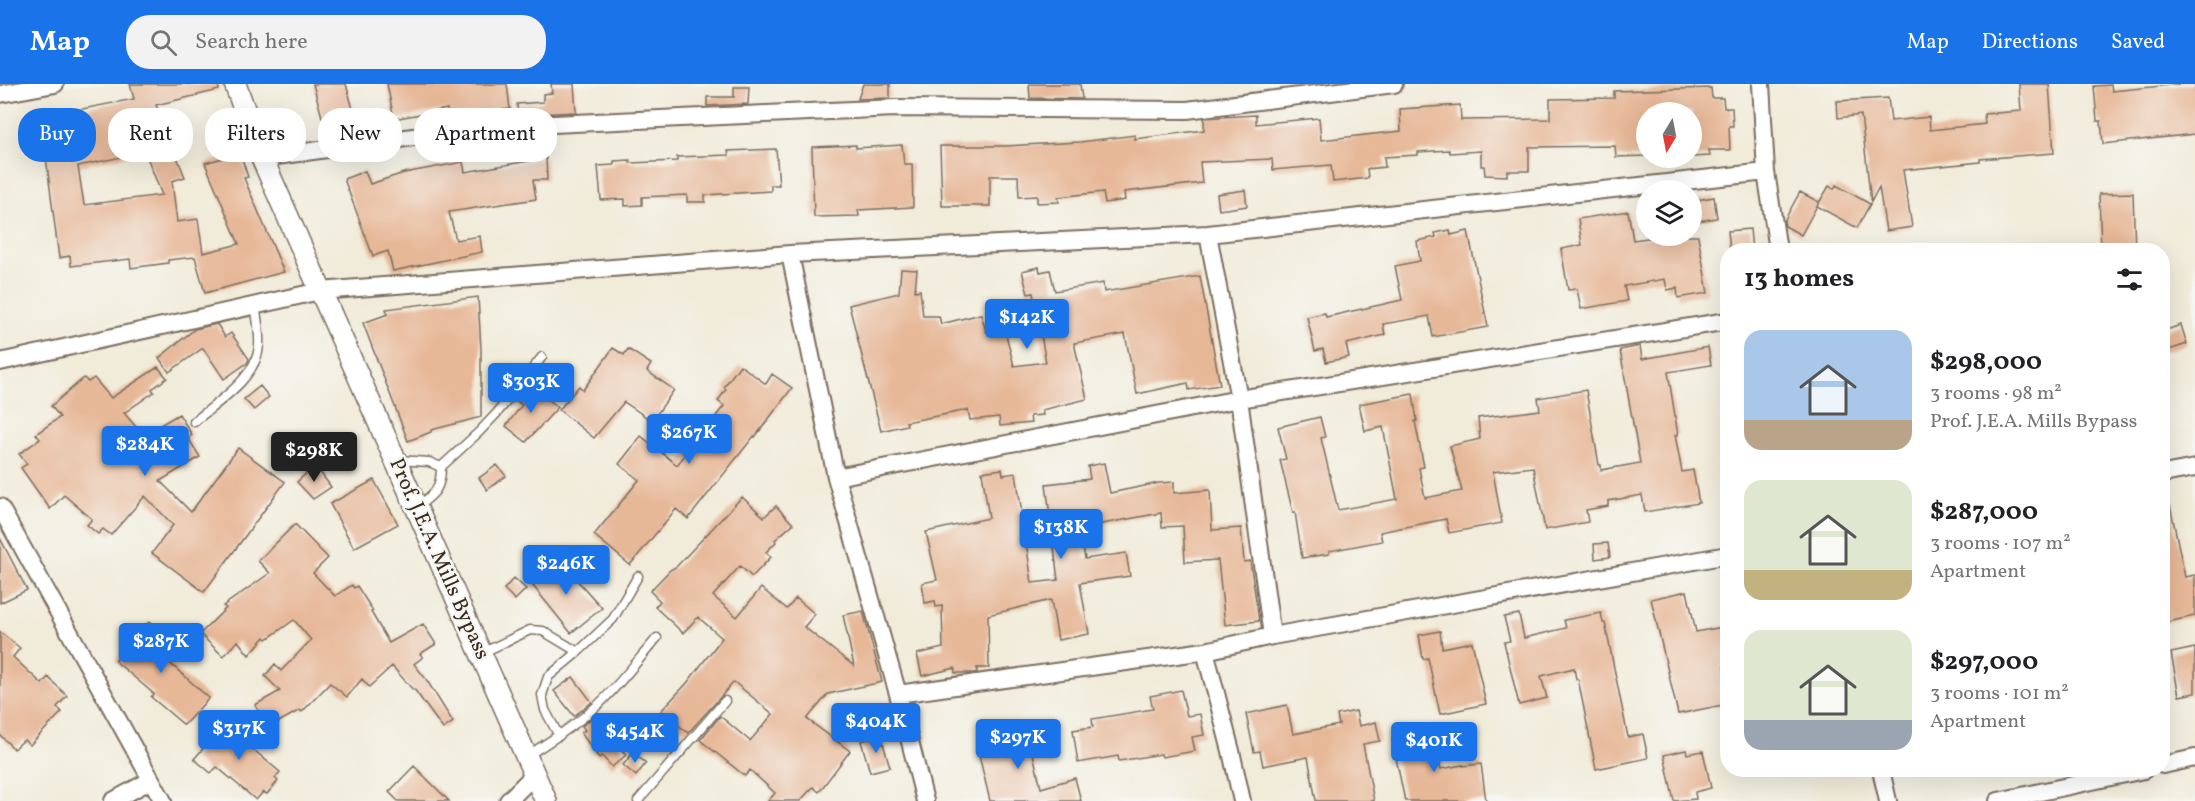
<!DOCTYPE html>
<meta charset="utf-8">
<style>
:root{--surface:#fff;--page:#f2f2f2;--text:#202124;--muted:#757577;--accent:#1a73e8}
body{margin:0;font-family:Vollkorn,serif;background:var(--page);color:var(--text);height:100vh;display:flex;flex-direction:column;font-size:22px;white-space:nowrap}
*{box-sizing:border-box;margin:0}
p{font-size:20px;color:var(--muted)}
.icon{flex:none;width:33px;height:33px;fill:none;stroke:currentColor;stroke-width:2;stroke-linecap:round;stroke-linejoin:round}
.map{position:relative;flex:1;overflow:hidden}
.side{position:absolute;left:1720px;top:159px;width:450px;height:534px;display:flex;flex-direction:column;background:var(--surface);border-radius:24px;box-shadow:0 6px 24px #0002}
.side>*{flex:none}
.top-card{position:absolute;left:18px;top:24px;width:570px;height:54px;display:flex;gap:12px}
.needle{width:39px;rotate:190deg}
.controls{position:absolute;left:1636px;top:18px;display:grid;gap:12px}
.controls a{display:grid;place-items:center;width:66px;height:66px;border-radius:50%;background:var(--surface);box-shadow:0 6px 24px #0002;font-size:30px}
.price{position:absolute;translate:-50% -51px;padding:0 14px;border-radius:6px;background:var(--accent);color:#fff;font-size:20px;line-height:39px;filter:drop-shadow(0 2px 3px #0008)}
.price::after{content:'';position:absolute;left:50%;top:36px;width:18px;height:14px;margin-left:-9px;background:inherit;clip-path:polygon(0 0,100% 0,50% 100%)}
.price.on{background:#222;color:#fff}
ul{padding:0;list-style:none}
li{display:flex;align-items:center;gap:18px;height:150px;padding:0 24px}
li span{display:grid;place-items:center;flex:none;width:168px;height:120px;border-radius:18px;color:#555}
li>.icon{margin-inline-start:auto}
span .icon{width:72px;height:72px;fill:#fffc;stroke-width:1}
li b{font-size:26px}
h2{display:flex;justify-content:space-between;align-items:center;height:72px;padding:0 24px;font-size:26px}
.tag{padding:0 21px;border-radius:24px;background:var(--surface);box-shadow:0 6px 24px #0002;font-size:21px;line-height:54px}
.tag.on{background:var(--accent);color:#fff}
header{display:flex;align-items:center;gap:36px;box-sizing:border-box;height:84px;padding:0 30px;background:var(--accent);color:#fff}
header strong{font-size:28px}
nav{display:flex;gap:33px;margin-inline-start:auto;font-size:21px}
.search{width:420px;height:54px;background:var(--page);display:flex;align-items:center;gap:15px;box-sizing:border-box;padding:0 21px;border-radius:24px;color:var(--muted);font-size:22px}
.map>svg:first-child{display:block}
.building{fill:#e7b898;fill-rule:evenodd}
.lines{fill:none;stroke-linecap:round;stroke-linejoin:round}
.service-casing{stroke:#7b6e5f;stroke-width:11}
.minor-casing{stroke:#7b6e5f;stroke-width:20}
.tertiary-casing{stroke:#7b6e5f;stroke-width:24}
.service{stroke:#fff;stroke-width:8}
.minor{stroke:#fff;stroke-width:16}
.tertiary{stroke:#fff;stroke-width:21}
.labels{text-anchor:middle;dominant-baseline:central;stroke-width:5;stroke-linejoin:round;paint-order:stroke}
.street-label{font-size:21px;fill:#3b2a1e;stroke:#f6f6f2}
</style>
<header>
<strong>Map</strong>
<div class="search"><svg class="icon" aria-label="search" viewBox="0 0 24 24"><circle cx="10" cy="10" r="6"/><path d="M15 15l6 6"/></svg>Search here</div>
<nav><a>Map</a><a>Directions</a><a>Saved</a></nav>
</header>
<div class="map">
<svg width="2195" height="717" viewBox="0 0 2195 717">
<rect width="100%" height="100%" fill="#f6f6f2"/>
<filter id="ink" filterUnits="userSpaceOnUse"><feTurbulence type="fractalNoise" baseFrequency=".0167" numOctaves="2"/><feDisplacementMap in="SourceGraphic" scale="12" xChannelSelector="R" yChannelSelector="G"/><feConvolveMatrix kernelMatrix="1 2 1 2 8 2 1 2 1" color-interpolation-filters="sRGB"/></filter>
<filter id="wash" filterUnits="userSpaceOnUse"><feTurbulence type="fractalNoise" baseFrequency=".008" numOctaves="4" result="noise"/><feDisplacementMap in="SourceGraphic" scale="24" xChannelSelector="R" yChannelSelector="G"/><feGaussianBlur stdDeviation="1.35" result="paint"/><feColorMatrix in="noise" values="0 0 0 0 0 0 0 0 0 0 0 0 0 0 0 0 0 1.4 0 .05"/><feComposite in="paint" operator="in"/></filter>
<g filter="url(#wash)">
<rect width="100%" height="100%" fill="#f1ebd9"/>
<g id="blocks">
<!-- building -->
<path class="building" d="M130,0h88l1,6 -63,15 29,72 -13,4 5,41 21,-3 5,34 36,-9 -34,-81 35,-10 8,24 -4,1 40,94 -79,21 -10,-36 -27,3v3l-37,5 -1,-9 -59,7 -1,-10 -11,2 -13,-101 -7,-37 39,-6 -1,-4 57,-11zM145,68l17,43 -78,10 -6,-39z
M313,0h33l10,36 -31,8z
M387,0h120l3,25 -62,7 -1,-7 -53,10z
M551,0h23l2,28 -58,3 -1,-11 26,-2v-8l9,-1z
M863,0h27v14l-32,1z
M1029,0h51l2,15 -52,-1z
M2019,0h30l5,69 -74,6v3l-77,8 9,57 -26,4 -7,-44 -8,15 -10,-87 -23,3 -1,-17 51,-3 3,23 38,-4 1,13 55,-6 -1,-10 37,-3z
M2182,0h13v50l-92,10 -2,-23h-4l-3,-35 17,-1 1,6z
M734,3h15l-1,17 -41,2v-9h27z
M1711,4l1,10h11l1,10h8l1,18h-4l1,24h-21l1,6 -18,1v-45h-45v44l-31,1 -1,-11 -86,1v24h-22v5l-22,-1 -1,-9h-3v-15l-31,2 -1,-3 -31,2v3l-34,2 1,10 -18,2 1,9 -35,4 -2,-17 -58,5 -1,-11 -72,3 2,21 -78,9 1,8 -20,3 -2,-11 -45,5 1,5 -22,1v-7l-18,1 -1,-21h-28v30h-48l-2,-60h64l76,-4 55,-7v4l69,-9v-12l52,-3v9l63,-6 2,22 80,-9 -1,-22 60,-4 1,15 89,-1v-20l64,-1v-7z
M856,61v3l46,-3 2,19h8l1,43 -55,3 1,6 -45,1 -2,-70z
M776,65l3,36h-8v6l-66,4v7h-18v-7l-45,2v8l-17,1v-7l-24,1 -3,-34 16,-1v-4l16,-1v3l47,-2v-4l52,-2 -1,-4z
M546,74l1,22h-14l3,19 -87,13 7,28 24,-4 2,16 -89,19 -5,-20 -15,5 -29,-77 21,-8 5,13 34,-11 59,-11 2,10z
M1836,101l34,19 -13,24 -40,-22 12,-20 5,3z
M1245,106l2,16 -28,4 -2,-16z
M1800,108l19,10 -18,33 -16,-9 -1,-5z
M2133,109l2,57h-34l-2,-56z
M1714,113l3,21 -25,4v-21z
M1628,127l5,29 30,-4h35l10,57 -30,5 -1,-10 -10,2 -2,-11 -41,7 3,15 -46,8 -4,-20 -9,1 -7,-41 21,-4 -4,-26z
M1750,145l2,21h-22l-2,-19z
M1450,146l1,5 17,-4 20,96 -55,10 -4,-21 -46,8 2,11 -39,9 3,13 -23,5 -3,-13 -8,2 -8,-34 18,-4 1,4 76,-17 -7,-34 25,-5 -3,-20 19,-4 -1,-4z
M1039,183l1,5 10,-2 5,21 48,-8 1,9 96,-16 20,109 -31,5 -1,-7 -51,11 -12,-60 -51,9 13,56 -45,11 1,5 -13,1 1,7 -31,3 -1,-9 -29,3 -2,-10 -62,12 1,3 -26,6 -32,-126 50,-12 2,-24 16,1 -2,21 5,-1 3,26h16l2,8 40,-10 5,17 18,-4 10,39 32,-4 -13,-69 -5,1 -6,-23z
M478,213l3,52v68l-50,13v2l-23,9 -45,-118 25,-9 -2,-5z
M217,240l8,13 6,-4 18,26 -2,4 -23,16 -21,-31 -34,24 -10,-14 36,-29z
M2181,241l6,19 -24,8v-21z
M1640,262l2,13 66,-12 3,18 -43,7 10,63h-3l7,37 11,-2 6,33 -54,9 -3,-17 -34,6v5l-22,4 2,12 -43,8 -12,-63 -40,5 9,51 -53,10 -3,-14 -66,13 2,9 -53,10v3l-27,4 -7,-46 -2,1 -13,-53 6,-1 -8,-32 42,-10 5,20 -4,1 17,72 59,-11 -14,-72 -18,4 -6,-27 54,-10 4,27h-2l9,46 -5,1 6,30 37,-7 -12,-45 30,-7 -2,-21 62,-8 -2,-12 48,-8 13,75h2v5l39,-7 -20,-113z
M613,264l11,7 4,-6 23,15 -4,7 27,19 -22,31 -28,-19 -30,36 -35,-28 20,-24 4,4z
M740,281l26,19 6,-10 20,14 -37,49 -1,-1 -66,83 -12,-10 -46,56 -36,-30 45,-55 -20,-16 22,-28 36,29 47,-59 -6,-5 8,-12 -2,-2z
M158,283l9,11 -15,11 2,3 -30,21 19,22 36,-21 13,21 -4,3 12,19 -40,24 31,31 47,-64 47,34 -81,110 -52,-39 21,-28 -28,-29 -34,39 -8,-6 -5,5 -11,-9 5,-6 -28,-24 -14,14 -29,-41 6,-4 -8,-10 21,-15 -4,-5 24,-17 -9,-11 33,-28 4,4 6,-4 17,20z
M260,302l9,11 -15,13 -10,-11z
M531,302l27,21 -32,35 -20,-16 16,-21 -4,-3z
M1104,379l6,30 49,-10 15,-1v11l36,-3 2,40 29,-2 3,34 6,-1 9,60 -34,4 -7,-65 -33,2 -2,-36 -21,1 -1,-14 -81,15 5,31 41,-6 4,23 -50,7 9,51 -31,6 -7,-40 -63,15 1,53h-12v4l-4,1h-18v-5l-33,8 -5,-22 26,-6 -1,-42 -6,1 -1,-6 -10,2 -3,-20 15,-3 -11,-48 63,-14 -7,-46 20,-3 1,6 13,-2 16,110 26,-3 -12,-96 44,-5 -2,-13z
M315,381l16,22 -18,12 -16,-17z
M497,381l9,11 -19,14 -8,-12z
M374,396l24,44 -44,24 -24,-44z
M742,413l22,20 12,-11 17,18 -18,16 1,2 -10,10 5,5 -19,20 -12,-11 -27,30 24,21 24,-29 26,21 9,-11 19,16 -11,13 50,39 -11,-51 20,-4 19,71 -54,12 -21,25 43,32 -31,41 -6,-5 -13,14h-32l7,-8 -25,-23 -5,6 -45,-36 20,-24 30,25 23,-27 -39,-32 -46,51 -27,-22 26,-28 35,-45 -24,-21 -15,16 -28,-26 5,-6 -10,-10 20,-21 7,-4z
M2170,421l15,72 10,-2v41l-32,7v-117z
M295,440l33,34 -15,15 22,23 17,-11 2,3 3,-2 16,25 -2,1 18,31 34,-19 13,20 -16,10 3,3 -9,7 12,15 27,43 -10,7 -29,-40 -1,1 -21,-24 -23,21 -7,-8 -15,18 -17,-14 -28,29 -2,-2 -32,18 -13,-23 25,-14 -15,-15 10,-12 6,7 30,-31 -17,-20 -27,19 -2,-2 -16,18 -11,-14 -15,15 -23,-22 26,-26 -3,-2 47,-33 -12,-12z
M0,454l27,52 -27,13z
M1608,459l2,14 -15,2 -1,-15z
M558,475l44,49 -31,25 -41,-51z
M514,494l12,11 -11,11 -11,-11z
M1687,507l9,41 32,-6v40l-4,1 4,19v18l-50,10 -27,-115z
M1601,529l2,10h2l23,114 15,-3 5,24 -52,11 -18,-90h-2l-2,-11 -33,8 6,22 -28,7 -15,-63 6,-1 -6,-24 15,-3 5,24 42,-10 -2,-8z
M149,538l23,20 -9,15 46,41 -25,27 -33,-28 3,-3 -39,-33z
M1440,547l2,17 30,-6 14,62 -46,10 -12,-56 -5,1 -4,-24z
M0,548l20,16 -7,9 29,27 6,-7 19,19 -10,11 5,5 -32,33 -6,-5 -10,9 -14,-14z
M2195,564v45l-16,3 -8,-43z
M573,593l19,25 -18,14 -20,-25z
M1181,606l6,26 13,-2 4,21 -12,2 3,14 -33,6 -1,-3 -42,7 -1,-5 -40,7 -5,-33 20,-3 -1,-8 61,-10 -3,-13z
M1287,621l6,29 46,-9 -2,-10 19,-4 3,15 17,-4 4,19 -17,3 11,57h-58l-8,-44 -45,9 -3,-15 -6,1 -8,-38z
M596,631l30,40 -14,12 -10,-11 -3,2 -18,-25 4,-3 -3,-4z
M229,635l26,21 -6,6 31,26 -5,6 3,3 -11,13 -4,-2 -7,8 -39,-33 -6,6 -17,-14z
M1026,640l15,64 34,-10 6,23h-91l-12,-50 10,-3 -3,-15z
M1432,647l9,38 22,-4v1l18,-2 5,37h-81l-13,-62z
M881,652l9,31 -20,5 -9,-31z
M1686,666l1,4 16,-3 8,37 -16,4 1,7 -22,2 -10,-46z
M633,669l13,10 -10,13 -13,-11z
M414,682l35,35h-51l-9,-9z"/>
</g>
</g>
<g filter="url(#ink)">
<use href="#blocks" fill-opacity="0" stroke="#7b6e5f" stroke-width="1.5"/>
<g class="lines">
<!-- service casing -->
<g class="service-casing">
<path id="service" d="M194,338c22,-19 63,-44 65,-76 1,-13 -2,-28 -4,-42
M398,376l31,2 12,5 38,-35 18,-19 45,-56
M417,423c17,-13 24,-17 24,-40
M482,569l48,-23 13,1 35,21
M559,652l-14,-26 -3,-15 6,-18 30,-25 35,-33 25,-43
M527,672c25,-16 50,-32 72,-52 21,-20 39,-44 58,-66
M638,717l87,-100"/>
</g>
<!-- minor casing -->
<g class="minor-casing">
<path id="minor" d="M1761,0l5,88 12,78
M0,10l55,-10
M262,74l180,-25 69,-7 384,-18 292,2 207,-26
M1208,150l31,165 33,237
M790,170l46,223 62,217 27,107
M0,278l320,-71 470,-37 418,-20 558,-62
M2163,390l32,-6
M836,393l403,-78 489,-78
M0,423l163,294
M1205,567l26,100 11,50
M898,610l307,-43 67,-15 456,-81
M2163,681l32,-7
M1881,686l7,31
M113,717l38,-21
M508,717l27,-27
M1998,717l146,-31"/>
</g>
<!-- tertiary casing -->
<g class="tertiary-casing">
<path id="tertiary" d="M235,0l27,74 284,643"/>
</g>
<!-- service -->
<use href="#service" class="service"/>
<!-- minor -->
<use href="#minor" class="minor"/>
<!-- tertiary -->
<use href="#tertiary" class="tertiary"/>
</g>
</g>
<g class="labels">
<!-- street labels -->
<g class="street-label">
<text transform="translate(439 475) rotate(66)">Prof. J.E.A. Mills Bypass</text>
</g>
</g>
</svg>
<div class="controls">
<a><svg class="needle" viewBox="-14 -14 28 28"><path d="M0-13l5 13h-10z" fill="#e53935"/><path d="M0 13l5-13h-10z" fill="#757577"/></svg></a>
<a><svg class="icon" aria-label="layers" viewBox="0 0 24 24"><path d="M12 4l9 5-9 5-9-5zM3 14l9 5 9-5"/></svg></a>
</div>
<b class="price" style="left:1027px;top:266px">$142K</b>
<b class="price" style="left:531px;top:330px">$303K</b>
<b class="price" style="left:689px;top:381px">$267K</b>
<b class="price" style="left:145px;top:393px">$284K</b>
<b class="price on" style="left:314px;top:399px">$298K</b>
<b class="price" style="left:1061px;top:476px">$138K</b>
<b class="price" style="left:566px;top:512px">$246K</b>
<b class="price" style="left:161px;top:590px">$287K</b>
<b class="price" style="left:876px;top:670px">$404K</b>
<b class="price" style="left:239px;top:677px">$317K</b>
<b class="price" style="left:635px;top:680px">$454K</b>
<b class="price" style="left:1018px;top:686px">$297K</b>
<b class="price" style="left:1434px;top:689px">$401K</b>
<div class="top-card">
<a class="tag on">Buy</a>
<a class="tag">Rent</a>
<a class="tag">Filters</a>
<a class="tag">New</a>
<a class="tag">Apartment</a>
</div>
<section class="side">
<h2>13 homes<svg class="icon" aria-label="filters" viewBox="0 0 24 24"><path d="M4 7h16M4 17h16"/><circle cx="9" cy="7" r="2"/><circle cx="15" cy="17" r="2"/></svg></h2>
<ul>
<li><span style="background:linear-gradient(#a9c7e8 75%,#b9a48a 0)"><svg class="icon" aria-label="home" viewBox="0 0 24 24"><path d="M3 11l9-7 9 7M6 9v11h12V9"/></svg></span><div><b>$298,000</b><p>3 rooms · 98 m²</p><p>Prof. J.E.A. Mills Bypass</p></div></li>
<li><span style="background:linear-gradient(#dfe7d0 75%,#c2b280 0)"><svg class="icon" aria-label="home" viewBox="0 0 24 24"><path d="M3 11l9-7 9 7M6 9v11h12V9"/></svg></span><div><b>$287,000</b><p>3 rooms · 107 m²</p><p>Apartment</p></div></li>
<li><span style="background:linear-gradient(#dfe7d0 75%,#9aa5b1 0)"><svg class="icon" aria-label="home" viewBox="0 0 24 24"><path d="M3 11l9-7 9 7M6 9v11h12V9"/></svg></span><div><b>$297,000</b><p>3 rooms · 101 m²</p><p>Apartment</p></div></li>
</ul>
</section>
</div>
